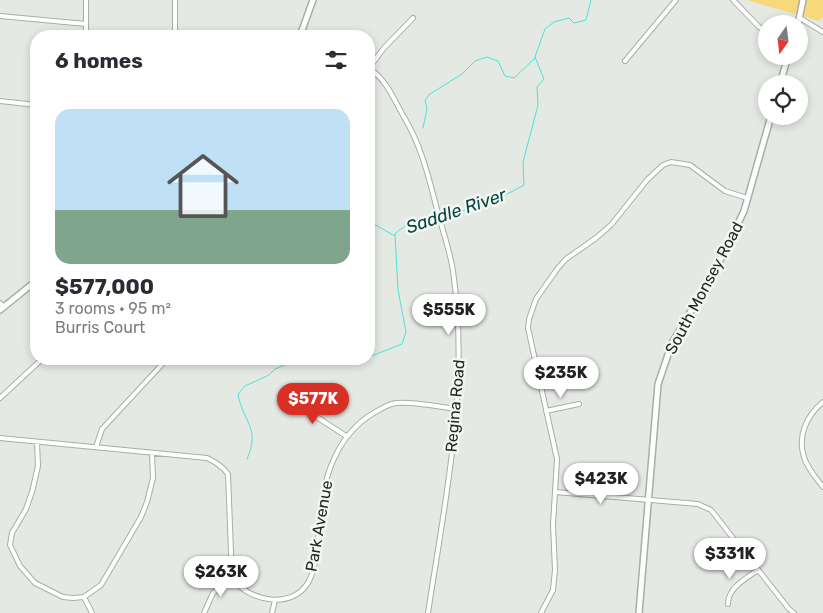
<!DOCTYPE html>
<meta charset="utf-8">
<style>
:root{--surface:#fff;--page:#f2f2f3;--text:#2b2b33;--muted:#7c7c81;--line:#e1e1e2;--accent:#d93025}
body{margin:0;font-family:Rubik,sans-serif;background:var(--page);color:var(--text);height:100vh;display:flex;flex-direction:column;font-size:19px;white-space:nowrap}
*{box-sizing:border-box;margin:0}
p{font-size:16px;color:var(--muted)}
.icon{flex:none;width:28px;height:28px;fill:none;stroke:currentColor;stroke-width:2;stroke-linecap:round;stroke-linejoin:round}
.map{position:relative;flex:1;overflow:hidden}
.panel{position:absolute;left:30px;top:30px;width:345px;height:335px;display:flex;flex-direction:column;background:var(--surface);border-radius:20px;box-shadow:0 2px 8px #0003}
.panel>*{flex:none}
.needle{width:32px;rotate:194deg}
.buttons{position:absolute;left:758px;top:15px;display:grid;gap:10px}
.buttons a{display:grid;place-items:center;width:50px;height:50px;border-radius:50%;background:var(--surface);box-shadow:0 2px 8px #0003;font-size:25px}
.price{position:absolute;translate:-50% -42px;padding:0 11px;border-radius:18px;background:#fff;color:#222;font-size:16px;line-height:32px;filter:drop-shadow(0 1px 2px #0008)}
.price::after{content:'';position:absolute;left:50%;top:30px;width:15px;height:11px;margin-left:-8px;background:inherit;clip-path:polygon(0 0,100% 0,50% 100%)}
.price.current{background:var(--accent);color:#fff}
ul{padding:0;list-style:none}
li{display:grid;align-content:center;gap:10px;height:265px;padding:0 25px}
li+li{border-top:1px solid var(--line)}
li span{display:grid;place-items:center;height:155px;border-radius:15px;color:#555}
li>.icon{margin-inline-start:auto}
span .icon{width:90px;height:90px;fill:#fffc;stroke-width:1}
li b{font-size:21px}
h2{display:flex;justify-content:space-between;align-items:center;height:60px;padding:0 25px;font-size:21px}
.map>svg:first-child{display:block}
.green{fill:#f7d87b}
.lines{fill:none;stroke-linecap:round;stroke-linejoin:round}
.stream{stroke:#48e4da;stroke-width:1}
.street-casing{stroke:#a9ada9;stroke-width:6}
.secondary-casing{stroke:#a9ada9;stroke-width:8}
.street{stroke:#fff;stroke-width:4}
.secondary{stroke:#fff;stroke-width:5}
.labels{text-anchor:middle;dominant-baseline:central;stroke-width:5;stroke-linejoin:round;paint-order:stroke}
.street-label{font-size:16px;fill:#252725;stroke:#f3f6f2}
.water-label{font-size:18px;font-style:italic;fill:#004743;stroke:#f3f6f2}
</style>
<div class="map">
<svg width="823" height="613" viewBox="0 0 823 613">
<rect width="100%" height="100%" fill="#e5e9e4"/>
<!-- green -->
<path class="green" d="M747,0h76v17l-4,4z"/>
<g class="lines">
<!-- stream -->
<path class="stream" d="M423,128l4,-19 -2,-9 5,-6 32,-20 13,-13 12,-4 11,4 7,15 9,2 21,-20
M369,224h5l19,11h2
M369,357l33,-13 4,-12 -8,-42 -3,-56c13,-14 32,-13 50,-18 27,-7 55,-17 79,-31l-1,-23 15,-57 -1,-18 7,-8 -9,-22 10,-28 9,-7 15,-4 5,5 12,-3 5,-20
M247,459c14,-32 -4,-36 -9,-65l7,-8 24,-11 6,-6 21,-8 58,-2"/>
<!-- street casing -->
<g class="street-casing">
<path id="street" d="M733,0l26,27 7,4
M0,16l86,8
M800,18l23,14
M86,36v-36
M175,36v-36
M625,61l51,-61
M369,68l15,-20 29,-30
M369,69c17,9 25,31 35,48 18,30 25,62 34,96 5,19 12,38 15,58 17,115 -8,229 -25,342
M0,101l36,4
M0,303l4,4
M0,398l42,-39
M289,399l57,37
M823,402c-16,13 -26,34 -19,55 3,11 12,21 19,30
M546,411l33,-7
M0,438l207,20c9,4 15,8 21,16l4,104c16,23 61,33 77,3 10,-20 8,-45 11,-67 4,-39 18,-79 52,-100 8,-5 16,-10 24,-11 16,-2 44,4 61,6
M37,442l1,24 -6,26 -6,17 -14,24 -2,12 10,21 15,17 28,14 10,1 11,-1 17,-12 40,-68 6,-15 6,-24 -1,-25
M96,447l6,-18 65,-70
M555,492l143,12 13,6 78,99 5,4
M84,597l8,16
M728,604c0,-16 17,-25 30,-34
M204,613l9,-20 19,-15
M272,613l3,-13
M541,613l12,-23 2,-20 -2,-45 4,-66 -29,-131 1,-9 7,-20 22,-31 8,-9 30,-21 15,-13 36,-45 16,-15 8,-3 19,3 35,26 22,7"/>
</g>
<!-- secondary casing -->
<g class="secondary-casing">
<path id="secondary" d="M798,24l5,-24
M300,36l13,-36
M780,84l8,-28
M0,310l36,-29
M639,613l19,-229 14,-41 45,-76 27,-56 27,-95"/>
</g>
<!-- street -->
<use href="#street" class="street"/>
<!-- secondary -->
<use href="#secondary" class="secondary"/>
</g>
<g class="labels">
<!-- street labels -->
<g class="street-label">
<text transform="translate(704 288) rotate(-62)">South Monsey Road</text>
<text transform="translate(455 406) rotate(-85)">Regina Road</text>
<text transform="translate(319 526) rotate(-80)">Park Avenue</text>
</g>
<!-- water labels -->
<g class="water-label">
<text transform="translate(456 211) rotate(-19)">Saddle River</text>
</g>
</g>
</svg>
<div class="buttons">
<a><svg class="needle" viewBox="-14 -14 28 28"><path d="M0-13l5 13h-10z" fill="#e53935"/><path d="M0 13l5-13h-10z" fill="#7c7c81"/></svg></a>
<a><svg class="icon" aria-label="locate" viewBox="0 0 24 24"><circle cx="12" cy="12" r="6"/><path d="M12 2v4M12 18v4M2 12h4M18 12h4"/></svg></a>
</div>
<b class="price" style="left:449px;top:336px">$555K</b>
<b class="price" style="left:561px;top:399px">$235K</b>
<b class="price current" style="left:313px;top:425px">$577K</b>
<b class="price" style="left:601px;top:505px">$423K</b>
<b class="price" style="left:730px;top:580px">$331K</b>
<b class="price" style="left:221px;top:598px">$263K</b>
<section class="panel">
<h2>6 homes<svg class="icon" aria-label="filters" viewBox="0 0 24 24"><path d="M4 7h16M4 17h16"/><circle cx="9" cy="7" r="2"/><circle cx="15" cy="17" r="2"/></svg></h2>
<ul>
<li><span style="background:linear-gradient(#bfe0f5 65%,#7fa58c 0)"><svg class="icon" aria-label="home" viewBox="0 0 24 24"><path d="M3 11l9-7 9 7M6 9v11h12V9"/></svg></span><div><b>$577,000</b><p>3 rooms · 95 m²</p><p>Burris Court</p></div></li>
</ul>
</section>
</div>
